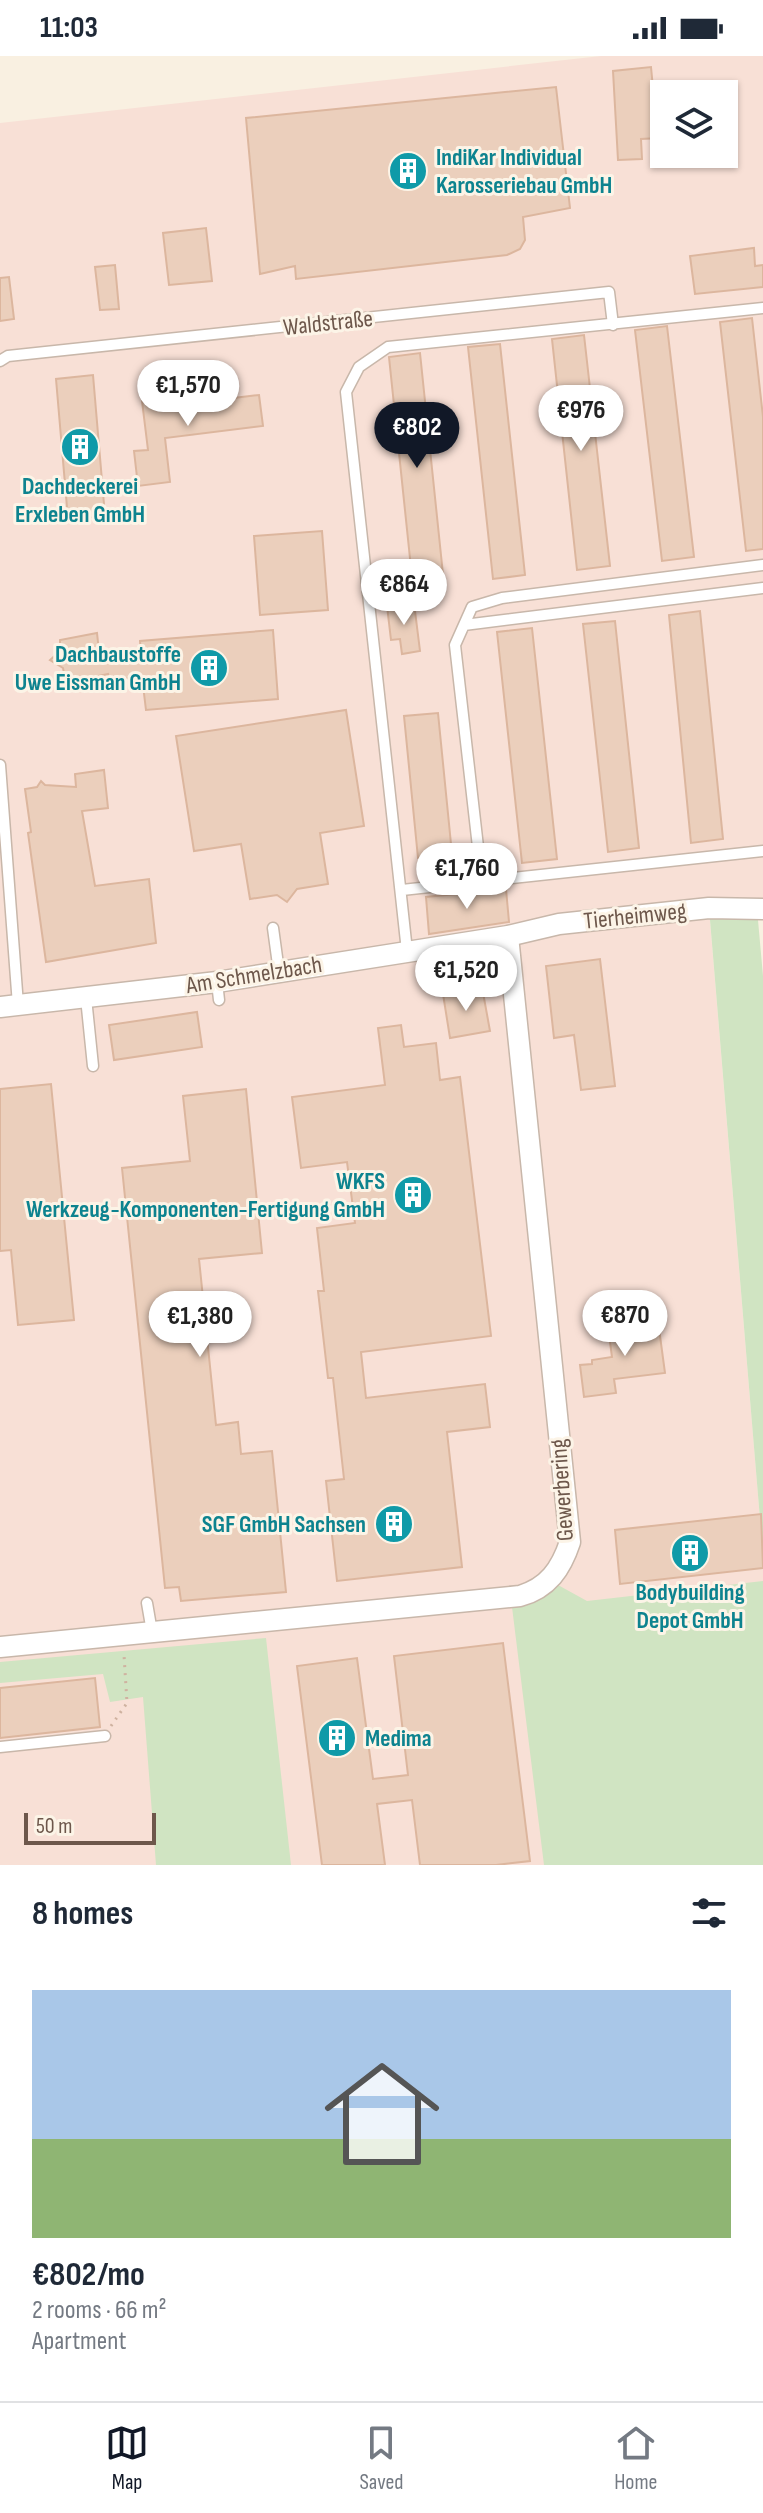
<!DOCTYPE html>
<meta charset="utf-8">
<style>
:root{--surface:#fff;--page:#f2f2f3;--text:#1f2937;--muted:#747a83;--line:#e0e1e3;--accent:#111827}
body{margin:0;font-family:"Sofia Sans Condensed",sans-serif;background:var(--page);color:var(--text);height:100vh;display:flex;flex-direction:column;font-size:30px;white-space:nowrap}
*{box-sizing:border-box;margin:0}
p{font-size:26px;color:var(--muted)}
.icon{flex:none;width:44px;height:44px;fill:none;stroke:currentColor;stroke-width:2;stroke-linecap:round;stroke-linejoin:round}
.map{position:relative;height:1809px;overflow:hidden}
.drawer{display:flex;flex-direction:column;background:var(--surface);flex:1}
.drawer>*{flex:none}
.controls{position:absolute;left:650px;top:24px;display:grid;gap:16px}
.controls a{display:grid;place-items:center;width:88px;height:88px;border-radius:0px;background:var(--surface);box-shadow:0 2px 6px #0004;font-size:40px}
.scale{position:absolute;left:24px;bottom:20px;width:132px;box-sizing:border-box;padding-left:8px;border:4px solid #6d574b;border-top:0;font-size:22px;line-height:28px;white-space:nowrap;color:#6d574b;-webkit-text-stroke:6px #fcf4e7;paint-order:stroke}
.price{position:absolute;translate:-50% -68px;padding:0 18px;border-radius:28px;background:#fff;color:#222;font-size:26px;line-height:52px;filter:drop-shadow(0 2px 4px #0008)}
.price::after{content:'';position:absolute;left:50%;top:48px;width:24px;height:18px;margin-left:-12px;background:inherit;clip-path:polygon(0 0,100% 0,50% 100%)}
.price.active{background:var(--accent);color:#fff}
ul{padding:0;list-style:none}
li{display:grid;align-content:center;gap:16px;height:424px;padding:0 32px}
li span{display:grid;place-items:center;height:248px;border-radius:0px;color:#555}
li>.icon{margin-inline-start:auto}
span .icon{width:144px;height:144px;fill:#fffc;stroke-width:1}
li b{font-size:34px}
h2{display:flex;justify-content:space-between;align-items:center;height:96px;padding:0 32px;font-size:34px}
.status{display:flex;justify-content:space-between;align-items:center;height:56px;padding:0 40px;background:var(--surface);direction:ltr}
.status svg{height:22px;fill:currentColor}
.menu{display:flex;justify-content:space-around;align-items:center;height:112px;border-top:2px solid var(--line);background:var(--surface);font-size:22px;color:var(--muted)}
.menu a{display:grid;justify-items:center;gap:4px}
.menu .active{color:var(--accent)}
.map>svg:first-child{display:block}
.commercial{fill:#f8e0d6;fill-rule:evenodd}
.green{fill:#d0e4c2}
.building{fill:#ebcfbc;stroke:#dcb69e;stroke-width:2}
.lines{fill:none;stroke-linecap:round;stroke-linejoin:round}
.service-casing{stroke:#c8b7aa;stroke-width:13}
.minor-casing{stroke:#c8b7aa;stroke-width:23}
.path{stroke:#cfb2a0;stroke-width:3;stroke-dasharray:2 6;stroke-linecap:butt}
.service{stroke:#fff;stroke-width:10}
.minor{stroke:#fff;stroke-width:20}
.labels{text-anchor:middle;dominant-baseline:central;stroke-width:6;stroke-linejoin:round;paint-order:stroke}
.culture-label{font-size:24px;font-weight:bold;fill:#0d838f;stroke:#fcf4e7;text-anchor:end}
.street-label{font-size:24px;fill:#6d574b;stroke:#fcf4e7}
</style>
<div class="status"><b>11:03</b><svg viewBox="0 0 49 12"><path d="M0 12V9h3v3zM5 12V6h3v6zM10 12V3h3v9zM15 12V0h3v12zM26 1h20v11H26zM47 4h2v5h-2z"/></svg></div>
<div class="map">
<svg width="763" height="1809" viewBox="0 0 763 1809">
<rect width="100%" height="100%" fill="#f9f0e1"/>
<!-- commercial -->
<path class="commercial" d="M601,0h162v852l-54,1 54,646v210l-24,100h-739v-1742zM664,38h60v60h-60z"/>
<!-- green -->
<path class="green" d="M709,852l48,1 6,67v579z
M763,1525v284h-219l-32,-258 31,-10 15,-12 29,16z
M266,1582l25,227h-135l-13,-168 -33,5 -7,-28 -103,9v-21z"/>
<!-- building -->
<path class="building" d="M651,11l4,42h4l1,29 -19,1 1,20 -24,1 -5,-89z
M556,31l14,121 -47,9 2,23 -5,9 -13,6 -211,24 -1,-13 -35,8 -14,-156z
M206,172l6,53 -43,4 -6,-52z
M754,192l1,18 8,-1v22l-68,7 -5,-38z
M115,209l4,44 -19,1 -5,-43z
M9,221l5,42 -14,2v-43z
M752,262l11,99v132l-17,2 -26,-229z
M667,270l27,231 -32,4 -27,-231z
M584,279l26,231 -33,4 -25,-231z
M500,288l25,231 -32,4 -25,-232z
M420,297l24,231 -31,3 -24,-230z
M93,319l12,141 -37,3 -12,-140z
M259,339l4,31 -98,12 5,44 -32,4 -4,-35 14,-1 -6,-49 34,-4v8z
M322,475l6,79 -68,5 -6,-79z
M414,547l6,48 -18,3 -2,-15 -9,1 -4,-34z
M700,555l23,228 -32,4 -22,-228z
M615,565l24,227 -31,4 -25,-228z
M532,572l25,231 -35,4 -25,-231z
M273,574l5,69 -132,11 -4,-33 -33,3 -1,-6 -42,9 -3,-15 -13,-8 10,-9v-11l37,-7 3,28 41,-3 -1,-17z
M346,654l18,116 -44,7 8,51 -31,5 -10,13 -10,-7 -27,4 -9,-55 -47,7 -18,-115z
M438,657l14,141 -34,4 -14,-142z
M104,714l4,38 -26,3 13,75 54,-7 7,64 -110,19 -18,-129 3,-1 -6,-43 12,-2 4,-6 4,4 31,2 -1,-13z
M506,833l3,33 -80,12 -3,-37z
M600,903l15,127 -34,4 -7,-55 -20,3 -8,-72z
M482,931l8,44 -40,7 -7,-44z
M197,956l5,35 -88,13 -5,-35z
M401,969l3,22 32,-4 4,37 20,-3 31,259 -130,16 5,46 119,-14 5,43 -43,5 15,135 -125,14 -11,-100 18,-2 -11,-101h-5l-10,-87h6l-7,-63 38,-5 -8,-61 -46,6 -9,-71 93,-12 -7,-57z
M51,1028l23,236 -56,5 -7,-75 -11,1v-162z
M246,1033l16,164 -63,6 17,166 22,-3 3,32 31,-3 14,141 -105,9 -2,-14 -14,1 -43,-420 68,-7 -7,-65z
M658,1265l7,52 -51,6 2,14 -32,4 -4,-32 12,-1v-4l20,-3 -4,-30z
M761,1458l2,54 -143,16 -5,-54z
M503,1587l27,218 -34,4h-76l-8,-65 -35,4 8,61h-63l-25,-199 60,-8 16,121 35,-4 -14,-119z
M95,1622l5,49 -100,11v-50z"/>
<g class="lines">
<!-- service casing -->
<g class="service-casing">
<path id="service" d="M0,305l8,-5 601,-64 4,33
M464,569l299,-37
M0,709l18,240
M482,826l-27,-237 17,-38 30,-9 261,-33
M402,834l361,-39
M273,872l6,44
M407,895l-61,-559 13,-25 29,-20 375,-39
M217,926l2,18
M86,942l7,68
M147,1547l5,29
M0,1691l105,-11"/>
</g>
<!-- minor casing -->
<g class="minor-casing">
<path id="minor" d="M0,951l217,-25 291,-46 51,-12 150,-16 54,1
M0,1591l520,-51c28,-8 41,-27 50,-54l-62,-606"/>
</g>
<!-- path -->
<path class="path" d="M111,1670l16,-23 -3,-48"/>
<!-- service -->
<use href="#service" class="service"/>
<!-- minor -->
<use href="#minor" class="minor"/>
</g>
<!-- icons -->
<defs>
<g id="building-disc" transform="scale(2)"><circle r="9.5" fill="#0f9aa8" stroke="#fcf4e7"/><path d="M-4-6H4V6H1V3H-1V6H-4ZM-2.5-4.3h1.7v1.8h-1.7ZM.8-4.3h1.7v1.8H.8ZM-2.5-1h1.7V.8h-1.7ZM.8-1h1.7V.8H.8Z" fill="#fff"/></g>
</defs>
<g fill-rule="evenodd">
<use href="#building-disc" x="408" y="115"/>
<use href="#building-disc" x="80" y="391"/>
<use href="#building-disc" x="209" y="612"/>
<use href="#building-disc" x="413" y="1139"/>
<use href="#building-disc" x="394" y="1468"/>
<use href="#building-disc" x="690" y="1497"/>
<use href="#building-disc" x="337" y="1682"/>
</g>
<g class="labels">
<!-- culture labels -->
<g class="culture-label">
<text x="436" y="101" text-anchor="start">IndiKar Individual<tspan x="436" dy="28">Karosseriebau GmbH</tspan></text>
<text x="80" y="430" text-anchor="middle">Dachdeckerei<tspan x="80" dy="28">Erxleben GmbH</tspan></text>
<text x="181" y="598">Dachbaustoffe<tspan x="181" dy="28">Uwe Eissman GmbH</tspan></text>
<text x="385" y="1125">WKFS<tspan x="385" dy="28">Werkzeug-Komponenten-Fertigung GmbH</tspan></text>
<text x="366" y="1468">SGF GmbH Sachsen</text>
<text x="690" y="1536" text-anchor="middle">Bodybuilding<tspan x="690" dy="28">Depot GmbH</tspan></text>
<text x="365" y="1682" text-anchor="start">Medima</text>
</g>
<!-- street labels -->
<g class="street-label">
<text transform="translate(328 267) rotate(-6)">Waldstraße</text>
<text transform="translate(635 860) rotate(-6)">Tierheimweg</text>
<text transform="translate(254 919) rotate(-9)">Am Schmelzbach</text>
<text transform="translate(562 1434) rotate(-94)">Gewerbering</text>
</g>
</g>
</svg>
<div class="controls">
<a><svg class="icon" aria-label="layers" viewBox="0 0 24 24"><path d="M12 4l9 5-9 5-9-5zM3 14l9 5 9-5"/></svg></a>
</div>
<div class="scale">50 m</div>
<b class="price" style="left:188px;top:372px">€1,570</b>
<b class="price" style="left:581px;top:397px">€976</b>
<b class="price active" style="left:417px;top:414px">€802</b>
<b class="price" style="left:404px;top:571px">€864</b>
<b class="price" style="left:467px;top:855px">€1,760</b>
<b class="price" style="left:466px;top:957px">€1,520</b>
<b class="price" style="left:625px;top:1302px">€870</b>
<b class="price" style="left:200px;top:1303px">€1,380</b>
</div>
<section class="drawer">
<h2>8 homes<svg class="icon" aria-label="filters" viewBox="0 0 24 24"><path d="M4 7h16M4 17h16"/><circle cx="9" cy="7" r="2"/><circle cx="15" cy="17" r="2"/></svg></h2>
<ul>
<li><span style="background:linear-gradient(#a9c7e8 60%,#8fb573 0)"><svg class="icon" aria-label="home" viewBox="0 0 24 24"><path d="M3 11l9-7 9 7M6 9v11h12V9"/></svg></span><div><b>€802/mo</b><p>2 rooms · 66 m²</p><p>Apartment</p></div></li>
</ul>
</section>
<nav class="menu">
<a class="active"><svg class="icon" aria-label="map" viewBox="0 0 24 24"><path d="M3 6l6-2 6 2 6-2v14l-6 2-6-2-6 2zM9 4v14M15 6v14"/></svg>Map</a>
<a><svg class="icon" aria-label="saved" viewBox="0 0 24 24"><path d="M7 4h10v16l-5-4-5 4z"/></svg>Saved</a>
<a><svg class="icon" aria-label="home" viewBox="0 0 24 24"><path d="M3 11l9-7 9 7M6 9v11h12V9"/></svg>Home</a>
</nav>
